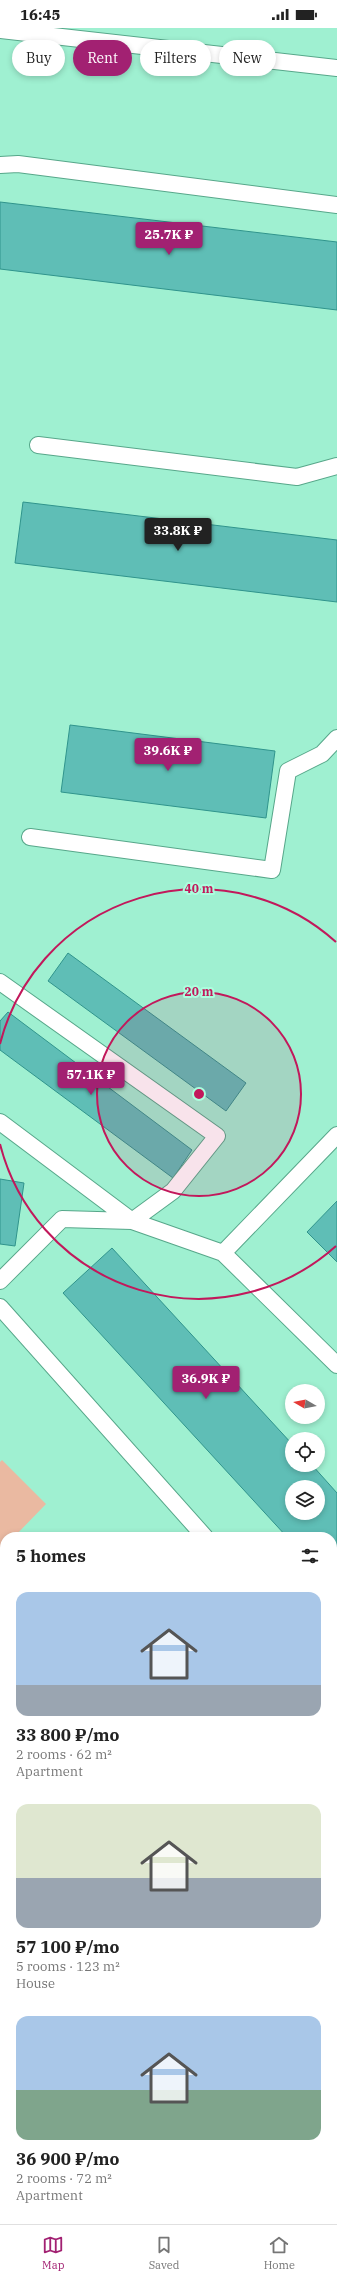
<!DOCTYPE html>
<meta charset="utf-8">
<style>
:root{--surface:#fff;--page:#f6f6f6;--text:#222;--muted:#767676;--line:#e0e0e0;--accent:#a22172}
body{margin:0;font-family:"IBM Plex Serif",serif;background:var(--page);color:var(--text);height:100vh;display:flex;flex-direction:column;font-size:15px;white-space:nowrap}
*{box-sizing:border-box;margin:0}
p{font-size:13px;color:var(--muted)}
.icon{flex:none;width:22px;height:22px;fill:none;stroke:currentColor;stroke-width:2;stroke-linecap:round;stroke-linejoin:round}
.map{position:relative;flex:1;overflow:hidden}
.drawer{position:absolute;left:0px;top:1504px;width:337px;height:692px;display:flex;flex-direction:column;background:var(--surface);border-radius:16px 16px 0 0;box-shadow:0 2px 6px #0003}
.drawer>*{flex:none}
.guide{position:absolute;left:12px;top:12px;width:313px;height:36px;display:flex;gap:8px}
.needle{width:26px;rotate:279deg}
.buttons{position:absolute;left:285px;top:1356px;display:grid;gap:8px}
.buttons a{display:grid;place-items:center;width:40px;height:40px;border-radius:50%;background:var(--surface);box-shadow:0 2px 6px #0003;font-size:20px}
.price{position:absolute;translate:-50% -34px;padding:0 9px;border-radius:4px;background:var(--accent);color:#fff;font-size:13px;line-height:26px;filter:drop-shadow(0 1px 2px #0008)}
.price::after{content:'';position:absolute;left:50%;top:24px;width:12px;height:9px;margin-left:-6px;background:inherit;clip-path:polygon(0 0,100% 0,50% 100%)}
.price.active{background:#222;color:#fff}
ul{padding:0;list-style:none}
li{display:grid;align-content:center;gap:8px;height:212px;padding:0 16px}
li span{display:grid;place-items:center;height:124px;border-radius:12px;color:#555}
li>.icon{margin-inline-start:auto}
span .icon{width:72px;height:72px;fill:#fffc;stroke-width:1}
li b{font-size:17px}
h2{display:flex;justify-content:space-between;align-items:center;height:48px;padding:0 16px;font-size:17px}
.tag{padding:0 14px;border-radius:18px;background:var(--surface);box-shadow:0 2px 6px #0003;font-size:14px;line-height:36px}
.tag.active{background:var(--accent);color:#fff}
.status{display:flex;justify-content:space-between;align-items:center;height:28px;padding:0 20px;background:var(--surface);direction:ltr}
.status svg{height:11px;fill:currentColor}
.tabs{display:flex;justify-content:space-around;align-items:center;height:56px;border-top:1px solid var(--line);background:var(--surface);font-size:11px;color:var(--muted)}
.tabs a{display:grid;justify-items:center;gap:2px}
.tabs .active{color:var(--accent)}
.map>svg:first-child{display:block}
.green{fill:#eab9a1}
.building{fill:#5fbeb6;stroke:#30948c;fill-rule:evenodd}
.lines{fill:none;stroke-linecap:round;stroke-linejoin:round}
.service-casing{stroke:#57a78a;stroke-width:18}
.primary-casing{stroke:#57a78a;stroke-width:24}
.service{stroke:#fff;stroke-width:16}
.primary{stroke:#fff;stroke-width:22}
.ring{fill:none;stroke:#c2185b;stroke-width:2}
.centre{fill:#c2185b;stroke:#acfede;stroke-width:2}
.ring-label{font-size:12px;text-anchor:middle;font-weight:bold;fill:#c2185b;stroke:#acfede;stroke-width:4;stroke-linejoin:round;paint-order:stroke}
</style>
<div class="status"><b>16:45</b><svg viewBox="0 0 49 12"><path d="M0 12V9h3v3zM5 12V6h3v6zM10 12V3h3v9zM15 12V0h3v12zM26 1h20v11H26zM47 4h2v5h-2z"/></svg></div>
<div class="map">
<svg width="337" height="2196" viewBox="0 0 337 2196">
<rect width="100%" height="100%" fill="#9ff0d1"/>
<!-- green -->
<path class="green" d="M2,1432l44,44 -32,33h-9v9l-5,5v-89z
M5,1542v67l-5,-5v-57z
M337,1995v115l-5,5v-115z
M5,2172v19h21l-5,5h-21v-19z
M128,2191h122l-5,5h-123z"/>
<!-- building -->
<path class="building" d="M0,174l337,40v68l-337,-41z
M23,474l314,38v62l-322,-39z
M70,697l205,26 -9,67 -205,-26z
M68,925l178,130 -20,28 -178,-130z
M8,984l184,138 -19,28 -173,-128v-29z
M0,1151l24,4 -9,63 -15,-2z
M337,1173v61l-30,-30z
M112,1220l180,196v21h20l25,28v99l-5,-5v-50h-45l-224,-244zM292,1459h26v26h-26z
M332,1727l5,6v80l-5,5z
M0,1768l5,5v98l-5,-6z"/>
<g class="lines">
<!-- service casing -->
<g class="service-casing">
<path id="service" d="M0,2l337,38
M0,137l18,-1 319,41
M38,417l259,32 40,-11
M30,809l242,33 16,-99 34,-17 15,-16
M0,954l217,154 -44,55 -41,30 -132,-99
M223,1225l114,-118
M0,1253l62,-62 70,2 91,32 114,112
M0,1279l205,230
M332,1652l5,6
M0,1722l5,6"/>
</g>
<!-- primary casing -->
<g class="primary-casing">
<path id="primary" d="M332,1951l5,-5
M332,2163l5,-5
M72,2196l6,-5
M297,2196l5,-5"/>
</g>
<!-- service -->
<use href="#service" class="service"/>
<!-- primary -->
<use href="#primary" class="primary"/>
</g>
<!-- distance rings -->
<circle cx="199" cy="1066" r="102" fill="#c2185b" fill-opacity=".12"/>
<g class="ring">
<circle cx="199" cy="1066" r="102"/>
<path d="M336 1218A205 205 0 0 1 0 1116M0 1016A205 205 0 0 1 336 914"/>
</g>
<circle cx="199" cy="1066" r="6" class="centre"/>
<g class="ring-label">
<text x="199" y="865">40 m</text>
<text x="199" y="968">20 m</text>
</g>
</svg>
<div class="buttons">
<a><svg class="needle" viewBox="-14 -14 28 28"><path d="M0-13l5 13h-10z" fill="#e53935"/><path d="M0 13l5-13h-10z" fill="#767676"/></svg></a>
<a><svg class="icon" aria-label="locate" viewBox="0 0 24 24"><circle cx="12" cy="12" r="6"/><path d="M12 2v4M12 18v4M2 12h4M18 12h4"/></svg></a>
<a><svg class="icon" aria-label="layers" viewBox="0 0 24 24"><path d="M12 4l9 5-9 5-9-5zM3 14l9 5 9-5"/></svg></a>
</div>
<b class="price" style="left:169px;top:228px">25.7K ₽</b>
<b class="price active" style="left:178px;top:524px">33.8K ₽</b>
<b class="price" style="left:168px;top:744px">39.6K ₽</b>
<b class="price" style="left:91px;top:1068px">57.1K ₽</b>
<b class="price" style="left:206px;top:1372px">36.9K ₽</b>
<div class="guide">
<a class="tag">Buy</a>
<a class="tag active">Rent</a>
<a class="tag">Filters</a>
<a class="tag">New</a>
</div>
<section class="drawer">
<h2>5 homes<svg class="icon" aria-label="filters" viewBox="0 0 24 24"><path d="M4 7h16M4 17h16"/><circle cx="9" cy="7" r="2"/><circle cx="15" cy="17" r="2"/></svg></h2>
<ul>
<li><span style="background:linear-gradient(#a9c7e8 75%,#9aa5b1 0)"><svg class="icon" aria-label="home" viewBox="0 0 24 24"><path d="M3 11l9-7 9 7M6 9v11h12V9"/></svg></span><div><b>33 800 ₽/mo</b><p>2 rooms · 62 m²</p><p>Apartment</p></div></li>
<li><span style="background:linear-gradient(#dfe7d0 60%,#9aa5b1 0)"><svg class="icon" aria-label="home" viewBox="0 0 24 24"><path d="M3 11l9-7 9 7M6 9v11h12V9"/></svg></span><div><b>57 100 ₽/mo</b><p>5 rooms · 123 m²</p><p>House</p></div></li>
<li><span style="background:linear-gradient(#a9c7e8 60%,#7fa58c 0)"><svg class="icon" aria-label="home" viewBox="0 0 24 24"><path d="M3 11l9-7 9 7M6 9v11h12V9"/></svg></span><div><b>36 900 ₽/mo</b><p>2 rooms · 72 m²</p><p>Apartment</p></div></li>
</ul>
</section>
</div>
<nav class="tabs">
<a class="active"><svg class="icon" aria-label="map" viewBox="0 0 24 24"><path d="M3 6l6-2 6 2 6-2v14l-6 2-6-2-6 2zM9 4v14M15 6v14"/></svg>Map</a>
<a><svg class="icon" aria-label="saved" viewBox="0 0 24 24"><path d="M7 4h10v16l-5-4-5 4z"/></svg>Saved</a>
<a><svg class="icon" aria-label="home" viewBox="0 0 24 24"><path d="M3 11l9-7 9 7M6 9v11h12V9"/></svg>Home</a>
</nav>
